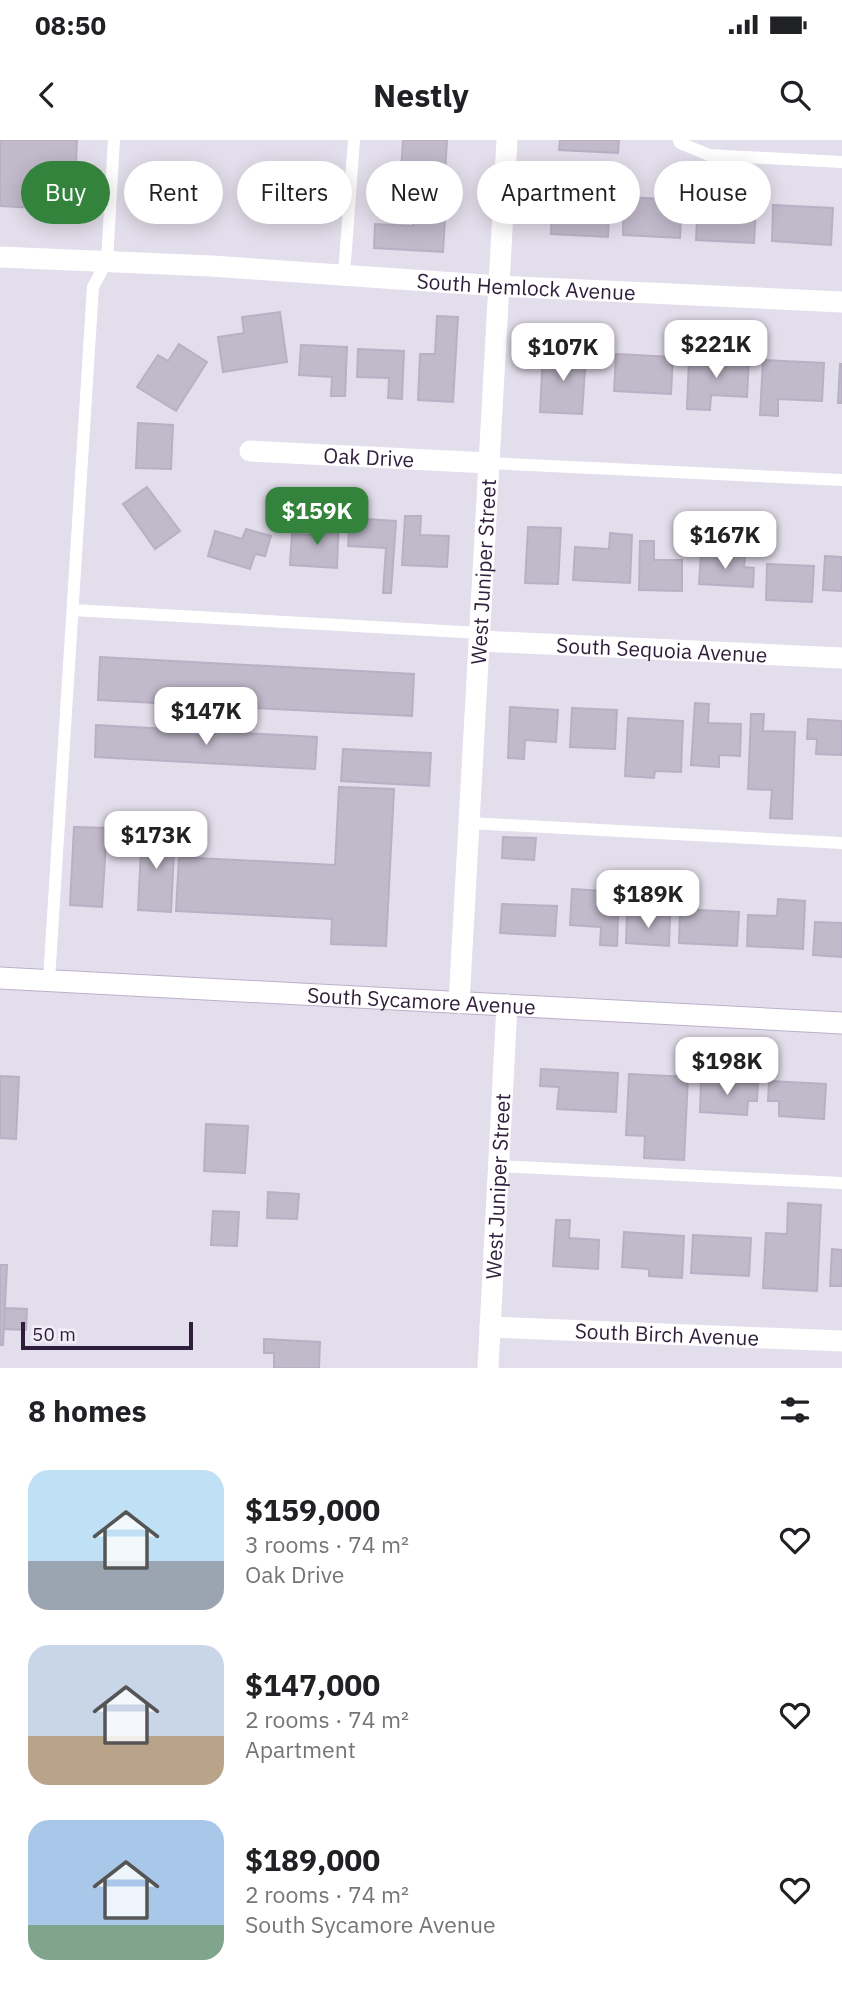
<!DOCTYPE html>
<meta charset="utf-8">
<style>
:root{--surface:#fff;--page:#f6f6f6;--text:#202124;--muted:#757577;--accent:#34833c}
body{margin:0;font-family:"IBM Plex Sans",sans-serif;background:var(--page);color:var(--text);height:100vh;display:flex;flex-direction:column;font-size:26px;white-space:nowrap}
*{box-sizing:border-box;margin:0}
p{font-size:23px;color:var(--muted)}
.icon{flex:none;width:38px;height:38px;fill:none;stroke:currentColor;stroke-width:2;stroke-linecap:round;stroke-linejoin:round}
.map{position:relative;height:1228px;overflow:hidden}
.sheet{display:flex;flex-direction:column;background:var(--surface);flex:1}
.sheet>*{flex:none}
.guide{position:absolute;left:21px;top:21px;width:802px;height:63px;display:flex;gap:14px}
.scale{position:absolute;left:21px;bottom:18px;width:172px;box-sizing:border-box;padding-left:7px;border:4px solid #2f1e3b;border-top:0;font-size:19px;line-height:24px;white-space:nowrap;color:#2f1e3b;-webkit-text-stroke:5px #f1eef7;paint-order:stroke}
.price{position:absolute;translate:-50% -60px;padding:0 16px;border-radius:14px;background:#fff;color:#222;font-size:23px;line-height:46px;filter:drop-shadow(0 2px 4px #0008)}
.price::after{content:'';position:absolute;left:50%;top:42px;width:21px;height:16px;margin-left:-10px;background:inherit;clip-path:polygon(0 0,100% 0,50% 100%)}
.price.current{background:var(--accent);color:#fff}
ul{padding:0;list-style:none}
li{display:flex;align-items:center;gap:21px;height:175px;padding:0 28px}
li span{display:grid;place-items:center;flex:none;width:196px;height:140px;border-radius:21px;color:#555}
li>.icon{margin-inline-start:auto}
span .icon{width:84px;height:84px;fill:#fffc;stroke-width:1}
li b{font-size:30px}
h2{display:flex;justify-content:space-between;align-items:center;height:84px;padding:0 28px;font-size:30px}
.tag{padding:0 24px;border-radius:32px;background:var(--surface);box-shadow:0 4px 18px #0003;font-size:24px;line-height:63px}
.tag.current{background:var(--accent);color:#fff}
.status{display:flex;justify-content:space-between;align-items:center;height:49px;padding:0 35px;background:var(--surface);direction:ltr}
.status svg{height:19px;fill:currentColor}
header{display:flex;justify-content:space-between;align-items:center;height:91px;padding:0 28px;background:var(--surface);font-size:32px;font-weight:700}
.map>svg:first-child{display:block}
.building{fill:#c1bacb;stroke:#b9b0c5;stroke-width:2}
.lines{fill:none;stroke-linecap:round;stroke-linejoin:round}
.secondary-casing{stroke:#bdb0cb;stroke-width:23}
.lane{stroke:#fff;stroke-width:12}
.street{stroke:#fff;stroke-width:21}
.secondary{stroke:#fff;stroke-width:21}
.labels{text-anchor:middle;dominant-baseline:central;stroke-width:5;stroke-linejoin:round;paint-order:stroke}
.street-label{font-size:21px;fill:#2f1e3b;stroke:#f1eef7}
</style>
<div class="status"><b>08:50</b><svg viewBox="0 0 49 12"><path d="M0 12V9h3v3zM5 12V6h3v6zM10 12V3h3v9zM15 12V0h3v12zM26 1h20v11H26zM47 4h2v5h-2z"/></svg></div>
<header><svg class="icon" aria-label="back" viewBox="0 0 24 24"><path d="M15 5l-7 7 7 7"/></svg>Nestly<svg class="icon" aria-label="search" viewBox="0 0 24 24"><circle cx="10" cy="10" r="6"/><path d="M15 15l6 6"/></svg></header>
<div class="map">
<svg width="842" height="1228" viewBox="0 0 842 1228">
<rect width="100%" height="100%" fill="#e3deeb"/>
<!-- building -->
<path class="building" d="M0,0h77l-3,70 -74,-4z
M403,0h44l-2,34 -44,-2z
M560,0h59l-1,13 -59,-3z
M553,41l25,1 -1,13 33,1 -2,41 -57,-3z
M415,45l32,1 -4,66 -69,-4 1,-24 38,2z
M624,57l58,3 -2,38 -57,-3z
M698,62l58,3 -2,38 -58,-3z
M773,65l60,3 -2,37 -59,-4z
M280,172l7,50 -64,10 -5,-35 26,-4 -2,-16z
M437,176l21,1 -5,85 -35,-2 2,-46h15z
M179,204l28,18 -31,49 -39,-24 21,-32 10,6z
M301,205l46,2 -2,49h-14l1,-19 -33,-2z
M358,209l46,2 -2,48 -14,-1 1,-20 -32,-1z
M543,212l43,3 -4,59 -42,-2z
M616,214l57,3 -2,37 -57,-3z
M689,216l60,3 -2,38 -36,-2 -1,15 -23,-1z
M763,220l61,3 -2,38 -44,-2v17l-18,-1z
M840,224h2v39h-4z
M138,283l35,2 -2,44 -35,-1z
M147,347l33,44 -25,18 -32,-45z
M405,376h16l-1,19 29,1 -2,31 -45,-2z
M325,378h14l-2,50 -47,-3 2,-31 32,1z
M350,378l46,3 -5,72h-8l3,-45 -38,-2z
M528,387l33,1 -3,56 -33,-1z
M246,389l25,7 -6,20 -10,-2 -5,15 -42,-13 7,-25 27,8z
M610,393l22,2 -2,48 -57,-3 2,-33 34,2z
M640,401h14v19h28v31l-43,-1z
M701,413l44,3 -1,11 10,1 -1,19 -54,-3z
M825,416l17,1v34l-19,-1z
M767,424l47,2 -2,36 -46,-2z
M100,517l314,17 -2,42 -314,-16z
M695,563l14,1 -1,19 33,1 -1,32 -21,-1v12l-28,-2z
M510,567l48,3 -2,32 -31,-2 -1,19 -16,-1z
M572,568l45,2 -2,39 -45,-2z
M751,574h13l-1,17 32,1 -3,87 -22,-1 2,-28 -24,-1z
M628,578l55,3 -2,51 -26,-1 -1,7 -29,-2z
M808,579l34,2v34l-26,-1 1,-15h-10z
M96,585l221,12 -2,32 -220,-12z
M343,609l88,4 -2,33 -88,-5z
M339,647l55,2 -8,157 -55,-2 1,-25 -156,-8 3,-54 156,8z
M74,687l33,1 -5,79 -32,-2z
M142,690l33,2 -4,80 -33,-2z
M503,697l33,1 -2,22 -32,-2z
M572,749l47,3 -2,54 -17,-1 1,-18 -31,-2z
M778,759l27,2 -2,48 -56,-3 1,-31 29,1z
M502,764l55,2 -2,30 -55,-3z
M680,769l59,3 -2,34 -58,-3z
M627,774l43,2 -1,30 -43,-3z
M815,782l27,1v34l-29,-2z
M541,929l77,4 -2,39 -59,-3 2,-22 -19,-1z
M629,934l59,3 -4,83 -40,-2 1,-22 -19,-1z
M0,936l19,1 -3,62 -16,-1z
M701,941l57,3 -1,17h-9l-1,14 -47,-3z
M769,941l57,3 -2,35 -45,-3v-15h-11z
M206,984l42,2 -3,47 -41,-2z
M268,1052l31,2 -2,25 -30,-1z
M788,1063l33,2 -4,86 -54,-3 3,-55 21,1z
M213,1071l26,1 -2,34 -26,-1z
M556,1080h14l-1,18 30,2 -1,29 -45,-3z
M624,1092l60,4 -2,42 -33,-2v-7l-27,-2z
M693,1095l58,3 -2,38 -58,-3z
M832,1109l10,1v36h-12z
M0,1125h7l-4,80h-3z
M5,1168l22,1 -1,21 -22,-1z
M264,1199l56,3 -1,26h-45v-15h-10z"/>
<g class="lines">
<!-- secondary casing -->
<g class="secondary-casing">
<g id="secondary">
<path id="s7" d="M0,838l842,45"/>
</g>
</g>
<!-- lane -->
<path class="lane" d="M679,0l1,3 29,12 133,7
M344,135l10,-135
M489,323l353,17
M73,470l408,23
M470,683l372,20
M49,840l44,-693 14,-26 7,-121
M499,1026l343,17"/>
<!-- street -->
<g class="street">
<path id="s1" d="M0,117l211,9 288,20 343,16"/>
<path id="s2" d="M250,311l239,12"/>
<path id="s3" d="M480,501l362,17"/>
<path id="s4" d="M459,863l48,-863"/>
<path id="s5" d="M490,1187l352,14"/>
<path id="s6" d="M488,1228l19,-363"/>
</g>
<!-- secondary -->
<use href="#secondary" class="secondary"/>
</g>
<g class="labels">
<!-- street labels -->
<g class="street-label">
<text stroke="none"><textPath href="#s1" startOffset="527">South Hemlock Avenue</textPath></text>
<text stroke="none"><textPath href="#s2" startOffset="119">Oak Drive</textPath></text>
<text stroke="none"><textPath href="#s4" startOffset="432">West Juniper Street</textPath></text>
<text stroke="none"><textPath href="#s3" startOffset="182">South Sequoia Avenue</textPath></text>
<text stroke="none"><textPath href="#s7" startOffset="422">South Sycamore Avenue</textPath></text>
<text stroke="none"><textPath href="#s6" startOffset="182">West Juniper Street</textPath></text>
<text stroke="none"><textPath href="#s5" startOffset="177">South Birch Avenue</textPath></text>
</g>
</g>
</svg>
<div class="scale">50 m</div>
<b class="price" style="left:716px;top:240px">$221K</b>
<b class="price" style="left:563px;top:243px">$107K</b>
<b class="price current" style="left:317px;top:407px">$159K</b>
<b class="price" style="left:725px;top:431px">$167K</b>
<b class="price" style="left:206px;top:607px">$147K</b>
<b class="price" style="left:156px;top:731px">$173K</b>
<b class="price" style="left:648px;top:790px">$189K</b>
<b class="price" style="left:727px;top:957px">$198K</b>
<div class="guide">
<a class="tag current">Buy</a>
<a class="tag">Rent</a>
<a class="tag">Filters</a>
<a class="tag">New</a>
<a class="tag">Apartment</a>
<a class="tag">House</a>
</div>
</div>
<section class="sheet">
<h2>8 homes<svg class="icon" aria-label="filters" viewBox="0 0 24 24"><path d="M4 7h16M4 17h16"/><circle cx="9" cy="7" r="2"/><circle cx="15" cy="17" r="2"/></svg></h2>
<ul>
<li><span style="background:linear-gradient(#bfe0f5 65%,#9aa5b1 0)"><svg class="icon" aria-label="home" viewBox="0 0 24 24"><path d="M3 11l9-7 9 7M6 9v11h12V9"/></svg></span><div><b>$159,000</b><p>3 rooms · 74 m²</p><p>Oak Drive</p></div><svg class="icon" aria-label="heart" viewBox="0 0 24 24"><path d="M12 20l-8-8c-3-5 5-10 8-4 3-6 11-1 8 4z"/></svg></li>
<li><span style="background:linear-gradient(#c9d6e8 65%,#b9a48a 0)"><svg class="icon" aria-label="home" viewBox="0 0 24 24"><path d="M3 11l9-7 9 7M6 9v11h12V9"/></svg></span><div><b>$147,000</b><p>2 rooms · 74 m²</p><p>Apartment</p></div><svg class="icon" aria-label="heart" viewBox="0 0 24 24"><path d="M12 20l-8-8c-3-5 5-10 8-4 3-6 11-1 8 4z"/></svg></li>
<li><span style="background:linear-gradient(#a9c7e8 75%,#7fa58c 0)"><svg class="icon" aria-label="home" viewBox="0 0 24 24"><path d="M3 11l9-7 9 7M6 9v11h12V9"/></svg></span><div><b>$189,000</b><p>2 rooms · 74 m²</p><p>South Sycamore Avenue</p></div><svg class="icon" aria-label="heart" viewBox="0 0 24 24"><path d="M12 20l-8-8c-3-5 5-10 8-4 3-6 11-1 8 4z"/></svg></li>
</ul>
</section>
